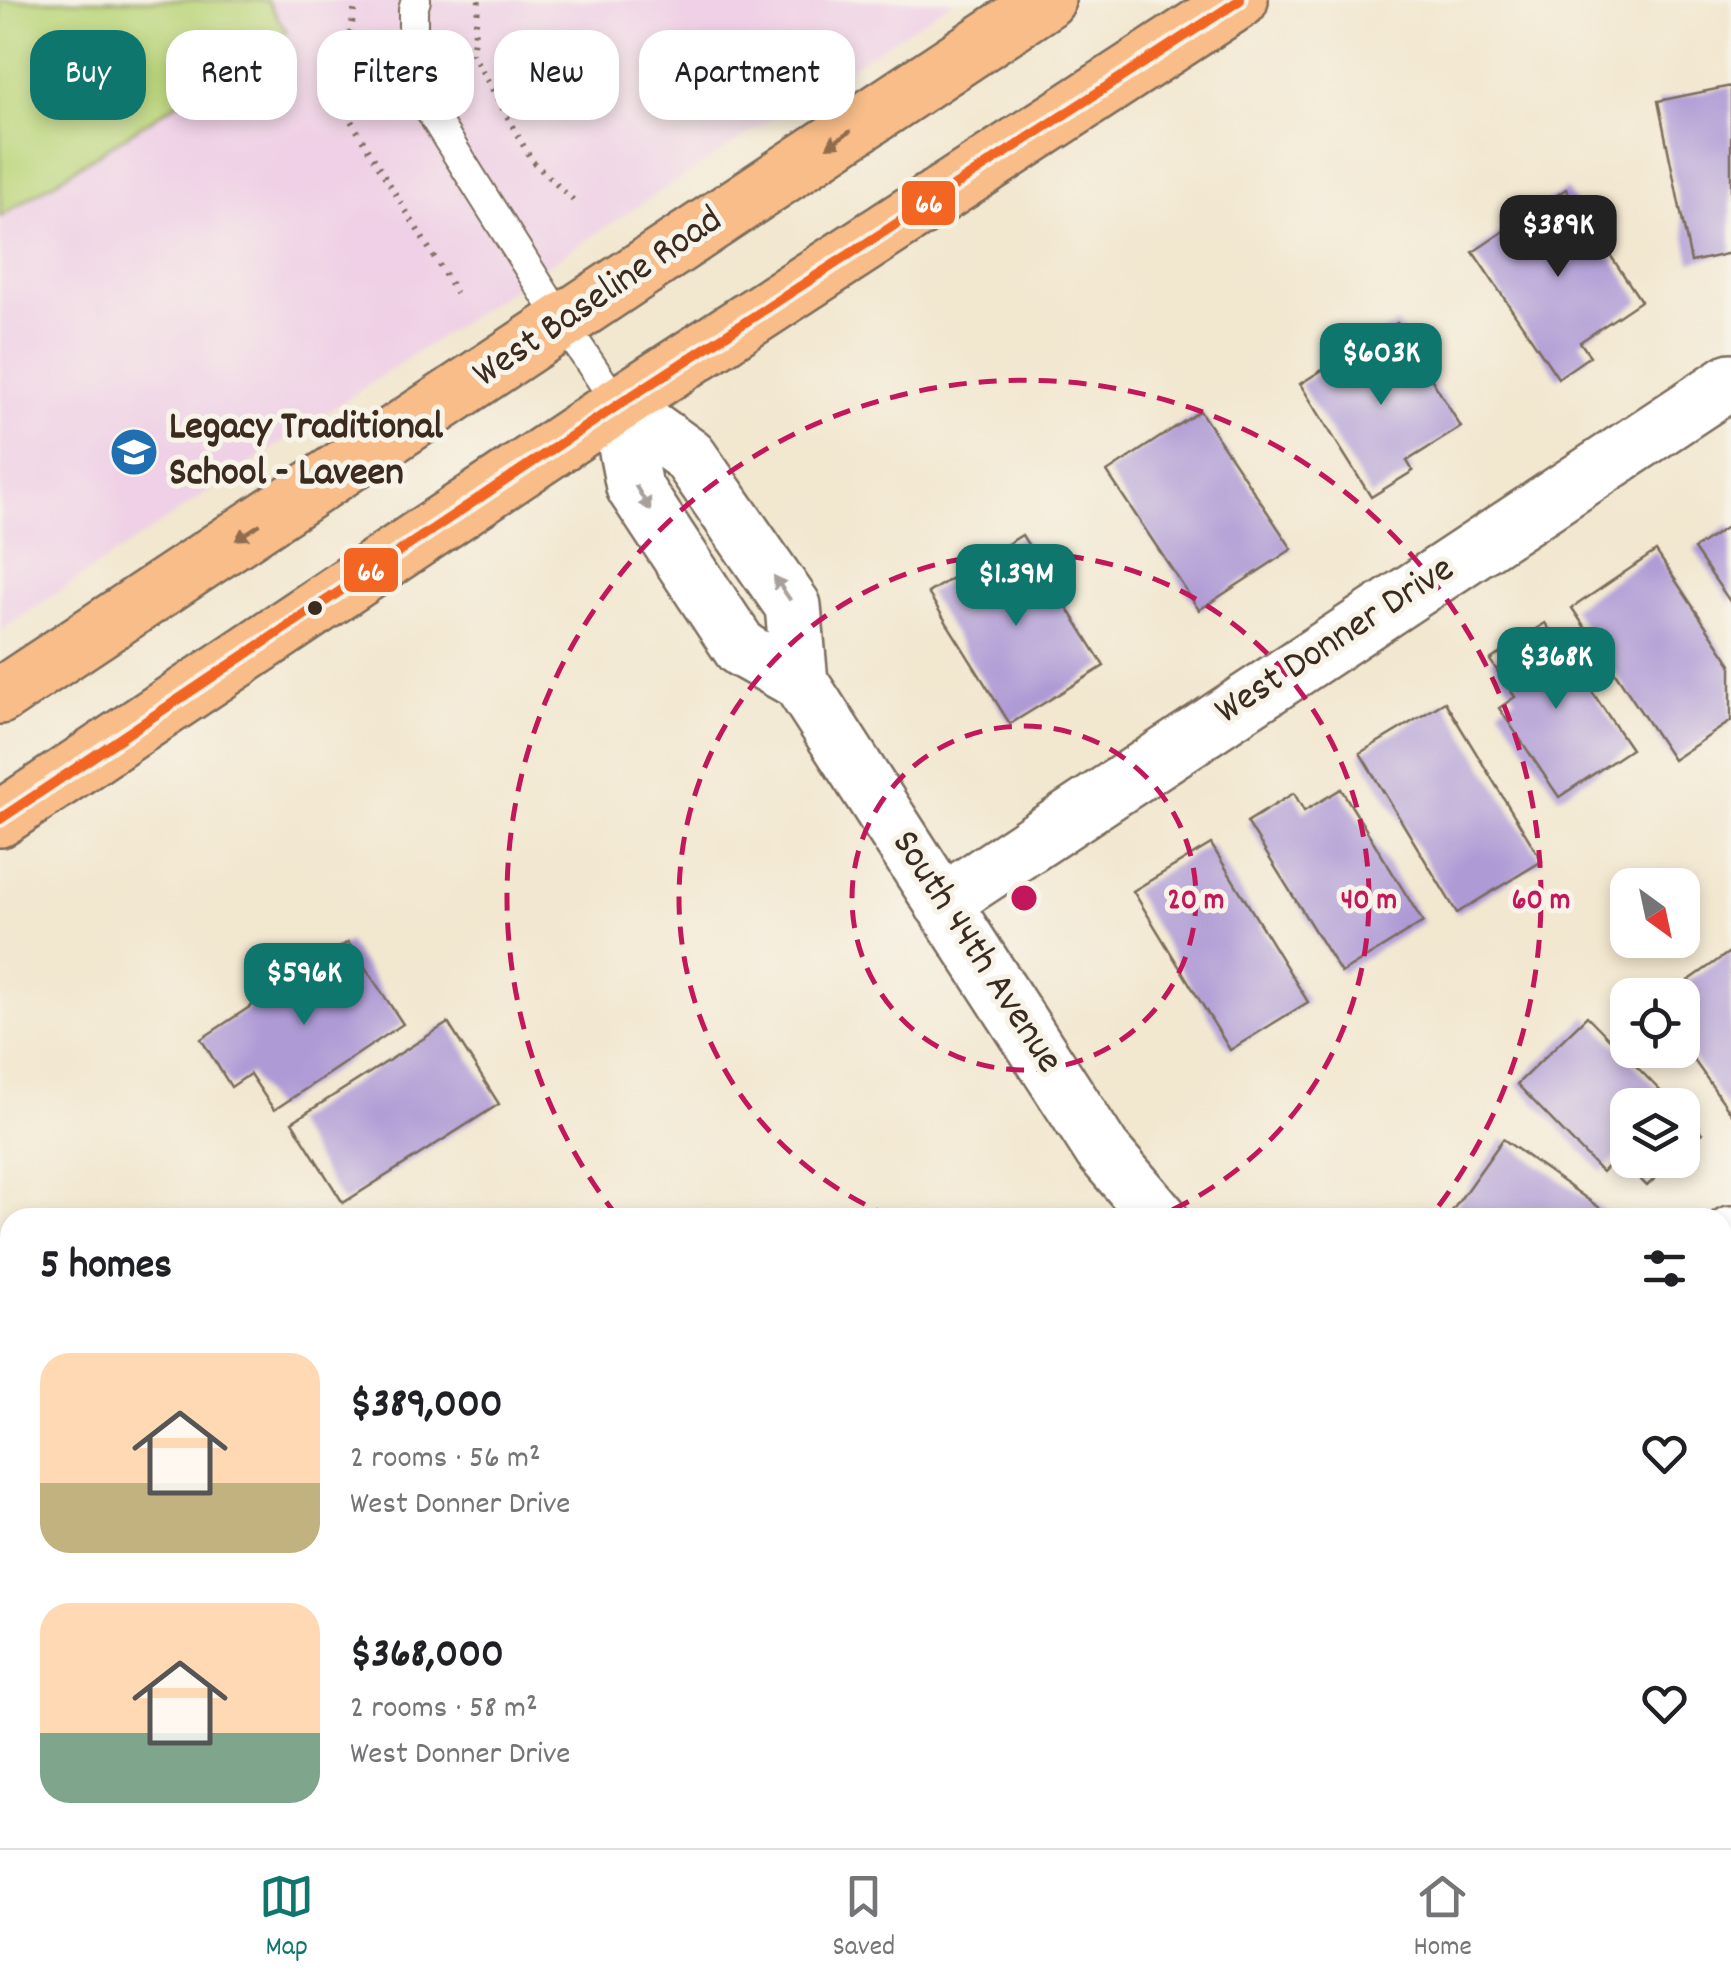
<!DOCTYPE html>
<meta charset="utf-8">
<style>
:root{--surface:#fff;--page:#f6f6f6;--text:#202124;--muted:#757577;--line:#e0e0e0;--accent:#0f766e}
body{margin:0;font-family:Dekko,sans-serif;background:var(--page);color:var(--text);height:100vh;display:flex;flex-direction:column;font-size:38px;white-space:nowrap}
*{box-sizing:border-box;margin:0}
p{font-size:32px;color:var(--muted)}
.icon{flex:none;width:55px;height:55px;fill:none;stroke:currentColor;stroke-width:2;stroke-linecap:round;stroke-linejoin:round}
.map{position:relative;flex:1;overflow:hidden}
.side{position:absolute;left:0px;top:1208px;width:1732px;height:642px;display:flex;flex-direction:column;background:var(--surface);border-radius:30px 30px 0 0;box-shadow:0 5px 15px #0003}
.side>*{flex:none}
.banner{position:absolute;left:30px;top:30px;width:1000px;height:90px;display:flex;gap:20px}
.needle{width:65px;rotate:147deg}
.controls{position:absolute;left:1610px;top:868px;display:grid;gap:20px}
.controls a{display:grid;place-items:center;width:90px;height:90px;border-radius:20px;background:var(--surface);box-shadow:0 5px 15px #0003;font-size:50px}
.price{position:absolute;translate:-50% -85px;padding:0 22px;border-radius:20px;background:var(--accent);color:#fff;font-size:32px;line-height:65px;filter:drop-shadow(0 2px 5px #0008)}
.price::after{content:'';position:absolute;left:50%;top:60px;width:30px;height:22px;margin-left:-15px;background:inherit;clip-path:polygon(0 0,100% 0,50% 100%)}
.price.current{background:#222;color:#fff}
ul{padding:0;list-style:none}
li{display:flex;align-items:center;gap:30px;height:250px;padding:0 40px}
li span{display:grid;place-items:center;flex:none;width:280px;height:200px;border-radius:30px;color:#555}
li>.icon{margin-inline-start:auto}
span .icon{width:120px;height:120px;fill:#fffc;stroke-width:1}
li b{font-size:42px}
h2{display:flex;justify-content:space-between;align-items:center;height:120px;padding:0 40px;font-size:42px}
.tag{padding:0 35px;border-radius:30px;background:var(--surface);box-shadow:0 5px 15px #0003;font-size:35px;line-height:90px}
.tag.current{background:var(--accent);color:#fff}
.tabs{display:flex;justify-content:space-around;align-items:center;height:140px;border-top:2px solid var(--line);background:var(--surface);font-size:28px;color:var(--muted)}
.tabs a{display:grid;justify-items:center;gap:5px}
.tabs .current{color:var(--accent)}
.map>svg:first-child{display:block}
.built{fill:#efd0e6}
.green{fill:#bbd67c;stroke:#7b804d;stroke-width:2.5}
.building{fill:#ae9ad5}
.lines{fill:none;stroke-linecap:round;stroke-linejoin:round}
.lane-casing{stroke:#7b6c5c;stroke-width:32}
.street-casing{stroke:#7b6c5c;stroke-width:60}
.primary-casing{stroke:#7b6c5c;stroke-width:60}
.path{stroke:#7b6c5c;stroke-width:6;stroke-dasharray:2.5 8;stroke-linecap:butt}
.lane{stroke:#fff;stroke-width:28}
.street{stroke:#fff;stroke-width:55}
.primary{stroke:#f8bd89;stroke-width:55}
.bus-1-casing{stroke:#f7f3e8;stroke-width:18}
.bus-1{stroke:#f26522;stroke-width:10}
.oneway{fill:#906c4e}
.oneway2{fill:#a79f9a}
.ring{fill:none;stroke:#c2185b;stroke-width:5;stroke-dasharray:18 12}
.bus-dot{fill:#3b2a1e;stroke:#f7f3e8;stroke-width:4}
.labels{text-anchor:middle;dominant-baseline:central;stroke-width:10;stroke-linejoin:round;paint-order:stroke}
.street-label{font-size:40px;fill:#3b2a1e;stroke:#f7f3e8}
.poi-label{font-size:40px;font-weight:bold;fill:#3b2a1e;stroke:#f7f3e8;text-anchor:start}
.centre{fill:#c2185b;stroke:#f7f3e8;stroke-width:5}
.ring-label{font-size:30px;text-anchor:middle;font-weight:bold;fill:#c2185b;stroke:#f7f3e8;stroke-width:10;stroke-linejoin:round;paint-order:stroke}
.line-badge{stroke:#f7f3e8;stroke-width:4}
.badge-label{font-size:28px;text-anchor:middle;font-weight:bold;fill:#fff}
</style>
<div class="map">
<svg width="1731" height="1848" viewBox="0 0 1731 1848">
<rect width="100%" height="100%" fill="#f7f3e8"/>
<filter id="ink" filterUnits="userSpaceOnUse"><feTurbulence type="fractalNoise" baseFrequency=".01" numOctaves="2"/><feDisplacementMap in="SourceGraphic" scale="20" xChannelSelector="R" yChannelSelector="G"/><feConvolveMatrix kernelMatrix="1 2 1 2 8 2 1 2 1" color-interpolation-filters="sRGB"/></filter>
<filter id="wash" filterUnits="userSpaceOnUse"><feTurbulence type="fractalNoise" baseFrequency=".0048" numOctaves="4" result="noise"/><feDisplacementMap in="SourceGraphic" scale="40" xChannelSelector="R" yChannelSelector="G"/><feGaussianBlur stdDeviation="2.25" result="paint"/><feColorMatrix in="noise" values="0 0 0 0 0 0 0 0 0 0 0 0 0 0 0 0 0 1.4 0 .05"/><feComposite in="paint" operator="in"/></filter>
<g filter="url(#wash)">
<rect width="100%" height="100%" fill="#f2e7cf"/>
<!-- built -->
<path class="built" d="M0,0h954l-417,272 -537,359z"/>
<!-- green -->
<path class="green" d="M0,0h267l20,32 -287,185z"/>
<g id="blocks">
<!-- building -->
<path class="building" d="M1731,86v167l-40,9 -33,-161z
M1566,189l75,112 -61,41 10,14 -32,22 -85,-126z
M1397,323l64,104 -54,34 6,10 -42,26 -71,-113z
M1200,411l92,138 -93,61 -92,-138z
M1731,524v79l-37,-54z
M1022,535l82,131 -94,58 -82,-131z
M1656,551l75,113v57l-58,39 -101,-152z
M1545,623l86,126 -72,48 -60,-89 16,-11 -25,-37z
M1445,702l97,159 -85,52 -97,-160z
M1341,789l82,133 -82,51 -94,-151 47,-29 10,18z
M1211,844l97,158 -78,48 -97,-159z
M348,942l55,82 -129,86 -24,-36 -19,13 -30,-48z
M1731,951v162l-49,-70v-48h-14z
M1587,1016l87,89h-46v55h46l-27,26 -30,-30 -15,16 -85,-88z
M448,1023l51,81 -156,99 -51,-81z
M1682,1114l20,19 -20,18z
M1503,1139l104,74 -3,5h-157z
M0,1372l10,14v13l-10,7z
M10,1456v116l-10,6v-116z
M151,1840h168l5,8h-168z
M740,1840h117l5,8h-117z
M894,1840h106l-13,8h-88z
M1291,1840h26l4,8h-44z
M1339,1840h16l5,8h-33z"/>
</g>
</g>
<g filter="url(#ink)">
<use href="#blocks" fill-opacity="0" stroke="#7b6c5c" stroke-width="2.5"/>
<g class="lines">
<!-- lane casing -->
<g class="lane-casing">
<path id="lane" d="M416,0l-3,10v74l150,239 55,82"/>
</g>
<!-- street casing -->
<g class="street-casing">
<path id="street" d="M618,405l71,51 104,150 7,76 302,468 58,68
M618,405l16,82 107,162 59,33
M942,903l789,-522
M1722,1241l9,-7
M1722,1514l9,4
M474,1848l12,-8"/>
</g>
<!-- primary casing -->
<g class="primary-casing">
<path id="primary" d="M0,696l1047,-696
M0,819l618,-414 622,-405"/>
</g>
<!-- path -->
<path class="path" d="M356,0l-17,101 117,192
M479,0l-7,53 60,108 43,41
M1706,1848l25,-9"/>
<!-- lane -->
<use href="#lane" class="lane"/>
<!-- street -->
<use href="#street" class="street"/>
<!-- primary -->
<use href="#primary" class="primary"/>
<!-- bus-1 casing -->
<g class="bus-1-casing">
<path id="bus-1" d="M0,819l618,-414 622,-405"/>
</g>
<!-- bus-1 -->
<use href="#bus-1" class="bus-1"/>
</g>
<!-- one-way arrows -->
<defs><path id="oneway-solid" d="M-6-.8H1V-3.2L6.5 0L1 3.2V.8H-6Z" transform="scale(2.5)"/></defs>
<g class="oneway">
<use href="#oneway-solid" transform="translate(839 139) rotate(146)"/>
<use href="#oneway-solid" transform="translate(248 532) rotate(147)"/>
</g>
<g class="oneway2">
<use href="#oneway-solid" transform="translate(643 498) rotate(59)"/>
<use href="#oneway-solid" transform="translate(782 588) rotate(-124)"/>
</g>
</g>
<!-- distance rings -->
<g class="ring">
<circle cx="1024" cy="898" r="172"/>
<path d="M892 1217A345 345 0 1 1 1156 1217"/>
<path d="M617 1216A517 517 0 1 1 1431 1216"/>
</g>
<!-- icons -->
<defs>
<g id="school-disc" transform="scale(2.5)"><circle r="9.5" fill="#1f6fb2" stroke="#f7f3e8"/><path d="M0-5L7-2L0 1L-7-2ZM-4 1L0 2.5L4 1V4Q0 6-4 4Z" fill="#fff"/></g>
</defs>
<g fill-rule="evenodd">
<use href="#school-disc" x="134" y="452"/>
</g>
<!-- markers -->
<circle class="bus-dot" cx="315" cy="608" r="9"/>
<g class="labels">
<!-- street labels -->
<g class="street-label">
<text transform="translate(599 299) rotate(-34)">West Baseline Road</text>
<text transform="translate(1336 642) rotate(-33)">West Donner Drive</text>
<text transform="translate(975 953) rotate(57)">South 44th Avenue</text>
</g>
<!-- poi labels -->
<g class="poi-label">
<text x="169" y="429">Legacy Traditional<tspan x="169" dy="46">School - Laveen</tspan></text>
</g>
</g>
<circle cx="1024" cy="898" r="15" class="centre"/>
<g class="ring-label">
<text x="1196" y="908">20 m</text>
<text x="1369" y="908">40 m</text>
<text x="1541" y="908">60 m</text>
</g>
<g class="line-badge">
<rect x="900" y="179" width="57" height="48" rx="10" fill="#f26522"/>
<rect x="342" y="546" width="58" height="48" rx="10" fill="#f26522"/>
</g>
<g class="badge-label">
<text x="929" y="212">66</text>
<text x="371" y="580">66</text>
</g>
</svg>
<div class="controls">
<a><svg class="needle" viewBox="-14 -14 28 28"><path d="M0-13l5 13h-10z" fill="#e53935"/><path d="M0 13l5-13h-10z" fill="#757577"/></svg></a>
<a><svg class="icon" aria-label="locate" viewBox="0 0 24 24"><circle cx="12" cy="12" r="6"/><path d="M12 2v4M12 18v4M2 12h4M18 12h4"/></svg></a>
<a><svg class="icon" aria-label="layers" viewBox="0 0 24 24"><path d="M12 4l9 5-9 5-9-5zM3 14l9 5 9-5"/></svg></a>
</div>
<b class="price current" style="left:1558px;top:280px">$389K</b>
<b class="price" style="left:1381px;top:408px">$603K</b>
<b class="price" style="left:1016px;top:629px">$1.39M</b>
<b class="price" style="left:1556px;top:712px">$368K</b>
<b class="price" style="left:304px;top:1028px">$596K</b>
<div class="banner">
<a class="tag current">Buy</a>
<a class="tag">Rent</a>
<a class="tag">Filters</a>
<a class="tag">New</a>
<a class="tag">Apartment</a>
</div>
<section class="side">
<h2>5 homes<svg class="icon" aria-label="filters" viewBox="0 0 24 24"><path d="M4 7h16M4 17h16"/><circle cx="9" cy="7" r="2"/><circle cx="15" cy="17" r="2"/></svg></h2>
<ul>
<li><span style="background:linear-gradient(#ffd9b3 65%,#c2b280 0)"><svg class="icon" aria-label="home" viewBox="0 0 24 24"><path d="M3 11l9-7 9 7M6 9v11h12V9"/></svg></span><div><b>$389,000</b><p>2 rooms · 56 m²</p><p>West Donner Drive</p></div><svg class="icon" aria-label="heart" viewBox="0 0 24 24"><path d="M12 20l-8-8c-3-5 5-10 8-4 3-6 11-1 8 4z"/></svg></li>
<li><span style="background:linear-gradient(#ffd9b3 65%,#7fa58c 0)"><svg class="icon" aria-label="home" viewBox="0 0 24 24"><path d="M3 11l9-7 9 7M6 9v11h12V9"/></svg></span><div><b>$368,000</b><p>2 rooms · 58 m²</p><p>West Donner Drive</p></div><svg class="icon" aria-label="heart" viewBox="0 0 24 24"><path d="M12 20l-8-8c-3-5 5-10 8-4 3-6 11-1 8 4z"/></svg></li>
</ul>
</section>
</div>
<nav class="tabs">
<a class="current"><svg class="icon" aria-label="map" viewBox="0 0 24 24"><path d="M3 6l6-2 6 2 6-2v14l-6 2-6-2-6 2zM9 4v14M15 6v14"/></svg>Map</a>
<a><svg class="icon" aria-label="saved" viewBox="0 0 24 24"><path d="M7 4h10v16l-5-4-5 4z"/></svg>Saved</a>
<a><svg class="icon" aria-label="home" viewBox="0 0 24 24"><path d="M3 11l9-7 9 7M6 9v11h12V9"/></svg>Home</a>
</nav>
